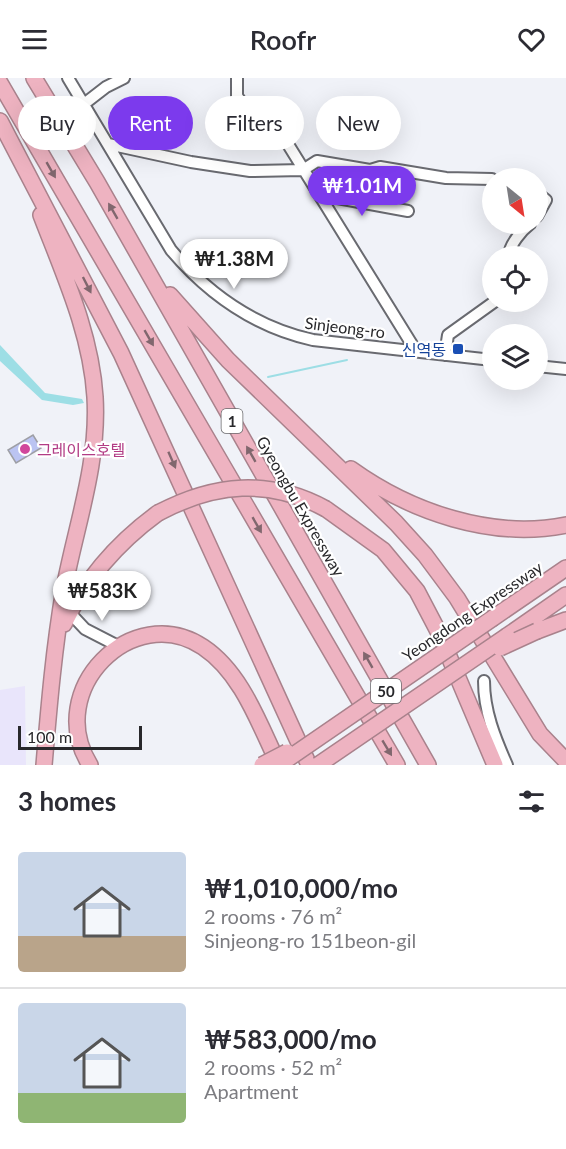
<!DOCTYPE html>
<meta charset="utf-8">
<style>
:root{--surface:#fff;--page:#f2f2f3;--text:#2b2b33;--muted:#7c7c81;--line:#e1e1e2;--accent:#7c3aed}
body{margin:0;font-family:Lato,"Noto Sans KR",sans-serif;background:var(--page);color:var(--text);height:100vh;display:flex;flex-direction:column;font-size:22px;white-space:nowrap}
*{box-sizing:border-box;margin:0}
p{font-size:20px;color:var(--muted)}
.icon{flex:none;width:33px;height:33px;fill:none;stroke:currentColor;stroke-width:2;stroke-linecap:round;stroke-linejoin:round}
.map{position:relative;height:687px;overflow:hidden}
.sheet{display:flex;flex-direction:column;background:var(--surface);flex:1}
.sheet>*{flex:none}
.hud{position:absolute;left:18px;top:18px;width:531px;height:54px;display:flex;gap:12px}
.needle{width:39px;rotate:150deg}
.buttons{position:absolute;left:482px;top:90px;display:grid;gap:12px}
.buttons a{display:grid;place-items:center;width:66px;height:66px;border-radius:50%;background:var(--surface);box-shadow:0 6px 24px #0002;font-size:30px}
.scale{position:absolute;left:18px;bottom:15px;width:124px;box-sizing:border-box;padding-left:6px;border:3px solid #28282b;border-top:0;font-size:16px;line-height:21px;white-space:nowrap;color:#28282b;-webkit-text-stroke:4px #fff;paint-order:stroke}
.price{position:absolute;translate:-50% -51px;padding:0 14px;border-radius:21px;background:#fff;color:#222;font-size:20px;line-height:39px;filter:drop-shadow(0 2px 3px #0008)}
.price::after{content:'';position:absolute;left:50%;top:36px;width:18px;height:14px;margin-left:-9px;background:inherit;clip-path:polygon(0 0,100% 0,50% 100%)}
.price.on{background:var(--accent);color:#fff}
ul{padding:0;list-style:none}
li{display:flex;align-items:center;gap:18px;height:150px;padding:0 18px}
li+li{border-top:2px solid var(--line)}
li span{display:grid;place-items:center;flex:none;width:168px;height:120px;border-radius:6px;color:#555}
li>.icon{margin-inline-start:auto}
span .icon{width:72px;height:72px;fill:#fffc;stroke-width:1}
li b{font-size:26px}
h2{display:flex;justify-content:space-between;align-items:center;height:72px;padding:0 18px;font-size:26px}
.pill{padding:0 21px;border-radius:27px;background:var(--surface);box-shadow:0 6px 24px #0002;font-size:21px;line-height:54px}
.pill.on{background:var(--accent);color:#fff}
header{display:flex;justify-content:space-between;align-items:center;height:78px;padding:0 18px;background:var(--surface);font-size:27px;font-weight:600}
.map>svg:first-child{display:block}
.commercial{fill:#e9e5fb}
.water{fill:#9ddee5}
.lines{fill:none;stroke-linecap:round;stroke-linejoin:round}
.stream{stroke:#9ddee5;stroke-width:2}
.building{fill:#bbc4f2;stroke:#9e9fa5;stroke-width:1.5}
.minor-casing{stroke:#696a70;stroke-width:14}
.highway-casing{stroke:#a9828c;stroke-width:18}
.minor{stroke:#fff;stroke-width:10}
.highway{stroke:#eeb3c1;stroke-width:15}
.highway-bridge-casing{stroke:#a9828c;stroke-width:18;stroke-linecap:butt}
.highway-bridge{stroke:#eeb3c1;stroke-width:15}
.oneway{fill:#81676e}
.transit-dot{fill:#1a4fb4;stroke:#fff;stroke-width:2}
.hotel-dot{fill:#d1479c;stroke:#fff;stroke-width:2}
.labels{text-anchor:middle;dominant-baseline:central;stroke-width:4.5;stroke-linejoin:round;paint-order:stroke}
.shield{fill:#fff;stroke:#68686b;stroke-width:1.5}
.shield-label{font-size:15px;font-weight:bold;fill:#28282b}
.street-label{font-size:16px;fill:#28282b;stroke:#fff}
.transit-label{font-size:16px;fill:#164399;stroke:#fff;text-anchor:end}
.hotel-label{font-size:16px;fill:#b23c85;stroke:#fff;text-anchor:start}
</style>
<header><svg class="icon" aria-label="menu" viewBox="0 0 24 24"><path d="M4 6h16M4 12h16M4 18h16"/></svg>Roofr<svg class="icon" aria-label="heart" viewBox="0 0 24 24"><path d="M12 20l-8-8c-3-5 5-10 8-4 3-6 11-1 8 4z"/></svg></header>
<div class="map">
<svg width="566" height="687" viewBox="0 0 566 687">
<rect width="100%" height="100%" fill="#f0f2f8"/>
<!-- commercial -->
<path class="commercial" d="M25,608l1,79h-26v-75z"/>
<!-- water -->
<path class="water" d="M0,267l45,48 37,6 2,4 -11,2 -31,-5 -42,-39z"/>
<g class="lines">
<!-- stream -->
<path class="stream" d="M268,299l79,-17"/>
</g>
<!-- building -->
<path class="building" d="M33,357l8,13 -25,15 -8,-13z"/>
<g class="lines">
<!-- minor casing -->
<g class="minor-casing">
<path id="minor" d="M68,0l103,172c38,45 84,77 142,90l179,20
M237,0v18l13,18 31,19 135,218
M84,26l22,-17 18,-9
M108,66l83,18 59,9 53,-1 14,-9 53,9 10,-3 66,11 46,1
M537,115l9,7 -9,16
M321,117l87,16
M509,178c0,-11 13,-26 21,-32
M445,277l3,-20 46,-33
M537,288l29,3
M70,535l15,16 35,18
M484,603c0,30 11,57 23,84"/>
</g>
<!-- highway casing -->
<g class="highway-casing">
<path id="highway" d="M34,0l63,104 331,583
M0,5l397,682
M0,43l121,232 188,412
M41,137c23,60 50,118 54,182 4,67 -19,128 -31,192 -10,58 -15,117 -20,176
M170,217l58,65 168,163 29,32 32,43 83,136 26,27
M351,391c60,43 141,71 215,56
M326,431l57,41 34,41 22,42 56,132
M493,540l73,-50
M64,546c22,-46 53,-81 94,-111
M537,553l29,-11
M507,558l59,-41
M90,687c-47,-75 43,-165 113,-118 39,26 56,77 76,118"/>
</g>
<!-- minor -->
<use href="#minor" class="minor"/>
<!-- highway -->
<use href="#highway" class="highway"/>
<!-- highway-bridge casing -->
<g class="highway-bridge-casing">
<path id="highway-bridge" d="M158,435c57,-30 111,-35 168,-4
M500,570l37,-17
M262,687l25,-13
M279,687l214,-147
M318,687l189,-129"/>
</g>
<!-- highway-bridge -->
<use href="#highway-bridge" class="highway-bridge"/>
</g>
<!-- one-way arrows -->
<defs><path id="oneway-solid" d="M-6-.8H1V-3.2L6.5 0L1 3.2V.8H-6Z" transform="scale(1.5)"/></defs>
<g class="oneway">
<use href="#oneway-solid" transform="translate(51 92) rotate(60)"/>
<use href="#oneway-solid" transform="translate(113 133) rotate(-120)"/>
<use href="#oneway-solid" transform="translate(87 207) rotate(63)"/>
<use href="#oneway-solid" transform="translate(149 260) rotate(60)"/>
<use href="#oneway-solid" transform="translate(251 376) rotate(-120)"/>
<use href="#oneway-solid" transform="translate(172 382) rotate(66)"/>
<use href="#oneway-solid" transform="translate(257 447) rotate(60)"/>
<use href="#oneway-solid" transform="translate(368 582) rotate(-120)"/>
<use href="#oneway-solid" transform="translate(387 670) rotate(59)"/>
</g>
<!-- markers -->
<rect class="transit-dot" x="452" y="265" width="12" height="12" rx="3"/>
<circle class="hotel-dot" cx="25" cy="371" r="6"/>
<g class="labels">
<!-- shield labels -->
<g class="shield">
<rect x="221.5" y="331" width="21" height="24" rx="4.5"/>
<rect x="371" y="601" width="30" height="24" rx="4.5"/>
</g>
<g class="shield-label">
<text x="232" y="343">1</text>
<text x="386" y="613">50</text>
</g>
<!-- street labels -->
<g class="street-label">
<text transform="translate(345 249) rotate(7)">Sinjeong-ro</text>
<text transform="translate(301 428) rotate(60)">Gyeongbu Expressway</text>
<text transform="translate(472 533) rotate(-34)">Yeongdong Expressway</text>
</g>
<!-- transit labels -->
<g class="transit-label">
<text x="446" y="271">신역동</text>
</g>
<!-- hotel labels -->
<g class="hotel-label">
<text x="37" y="371">그레이스호텔</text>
</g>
</g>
</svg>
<div class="buttons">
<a><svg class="needle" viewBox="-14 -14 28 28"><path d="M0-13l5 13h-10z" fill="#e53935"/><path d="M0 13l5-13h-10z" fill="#7c7c81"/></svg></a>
<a><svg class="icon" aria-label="locate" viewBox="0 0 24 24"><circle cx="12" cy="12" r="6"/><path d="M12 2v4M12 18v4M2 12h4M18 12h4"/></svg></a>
<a><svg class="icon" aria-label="layers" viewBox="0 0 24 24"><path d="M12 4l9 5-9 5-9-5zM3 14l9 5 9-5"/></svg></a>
</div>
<div class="scale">100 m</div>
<b class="price on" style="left:362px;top:139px">₩1.01M</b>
<b class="price" style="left:234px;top:212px">₩1.38M</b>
<b class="price" style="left:102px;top:544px">₩583K</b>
<div class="hud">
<a class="pill">Buy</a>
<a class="pill on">Rent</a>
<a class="pill">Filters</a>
<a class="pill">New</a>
</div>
</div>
<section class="sheet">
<h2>3 homes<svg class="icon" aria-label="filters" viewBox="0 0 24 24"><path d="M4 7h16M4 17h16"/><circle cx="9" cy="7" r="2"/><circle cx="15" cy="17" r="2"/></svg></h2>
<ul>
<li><span style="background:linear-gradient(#c9d6e8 70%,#b9a48a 0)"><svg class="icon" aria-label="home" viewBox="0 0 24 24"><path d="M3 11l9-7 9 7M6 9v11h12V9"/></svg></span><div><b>₩1,010,000/mo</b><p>2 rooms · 76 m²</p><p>Sinjeong-ro 151beon-gil</p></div></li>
<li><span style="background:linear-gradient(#c9d6e8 75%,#8fb573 0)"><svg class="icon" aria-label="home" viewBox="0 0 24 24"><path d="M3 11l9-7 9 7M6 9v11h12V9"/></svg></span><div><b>₩583,000/mo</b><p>2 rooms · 52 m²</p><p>Apartment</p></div></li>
</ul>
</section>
